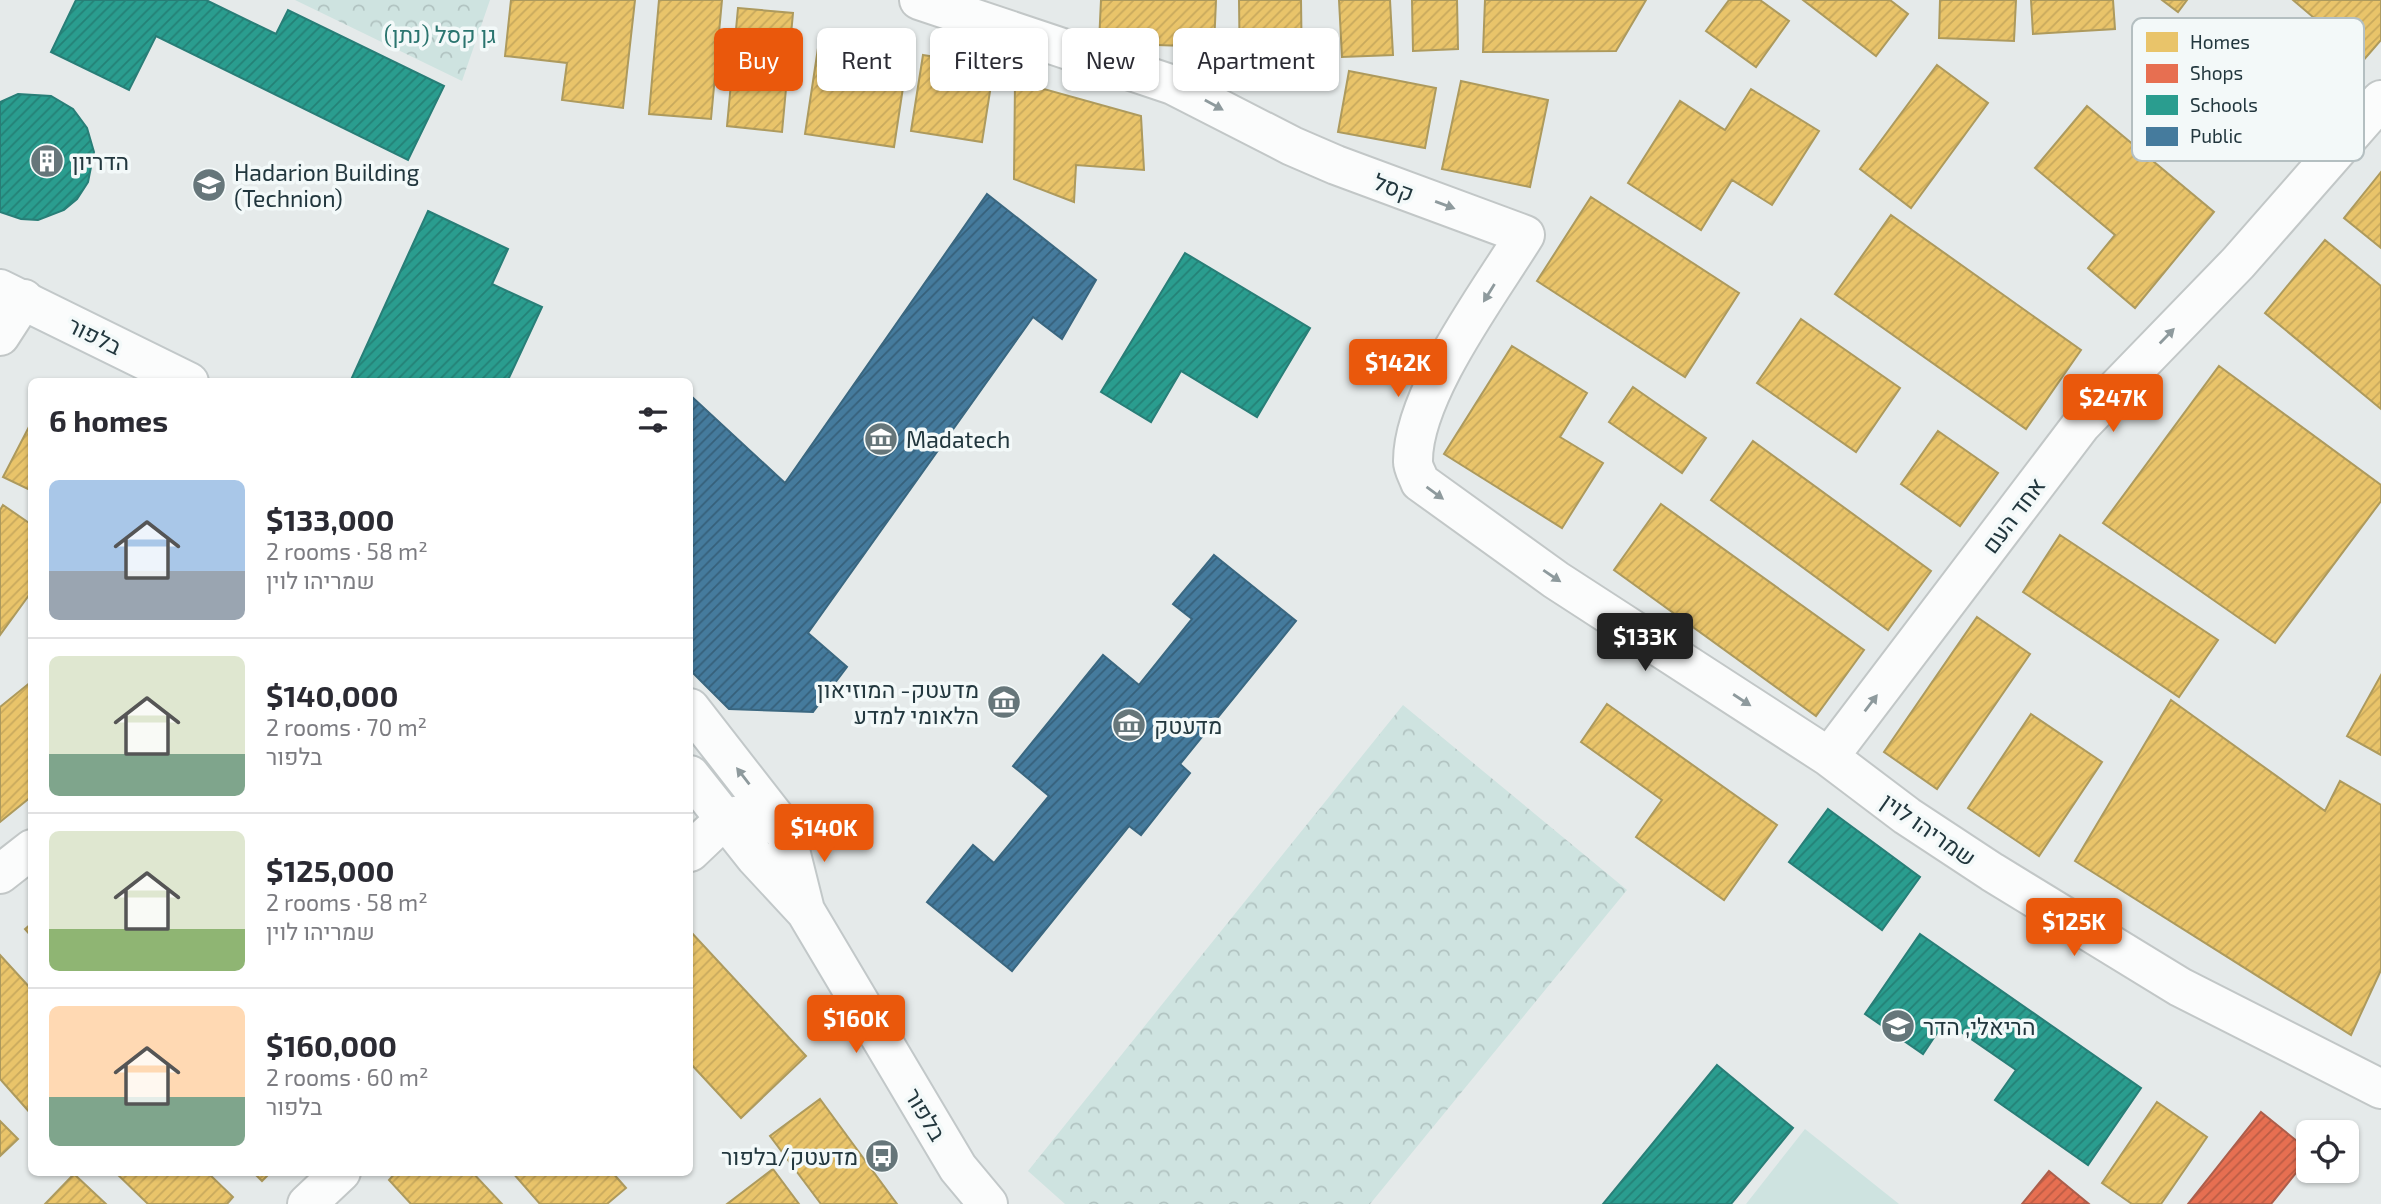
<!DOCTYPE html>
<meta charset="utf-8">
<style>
:root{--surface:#fff;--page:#f7f7f7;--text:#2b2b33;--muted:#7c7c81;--line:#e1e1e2;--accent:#ea580c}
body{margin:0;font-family:"Exo 2",Heebo,sans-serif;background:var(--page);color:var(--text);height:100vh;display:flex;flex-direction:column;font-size:26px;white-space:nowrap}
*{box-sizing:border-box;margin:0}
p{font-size:23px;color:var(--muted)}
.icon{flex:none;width:38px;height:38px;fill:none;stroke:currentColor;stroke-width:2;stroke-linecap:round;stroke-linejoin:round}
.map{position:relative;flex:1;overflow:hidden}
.drawer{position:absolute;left:28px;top:378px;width:665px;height:798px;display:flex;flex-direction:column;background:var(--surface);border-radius:10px;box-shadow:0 2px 5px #0004}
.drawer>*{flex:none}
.hud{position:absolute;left:714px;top:28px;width:665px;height:63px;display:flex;gap:14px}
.controls{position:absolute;left:2296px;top:1120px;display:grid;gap:14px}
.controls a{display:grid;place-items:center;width:63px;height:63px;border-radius:10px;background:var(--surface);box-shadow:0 2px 5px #0004;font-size:35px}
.price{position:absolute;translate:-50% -60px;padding:0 16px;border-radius:7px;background:var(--accent);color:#fff;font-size:23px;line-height:46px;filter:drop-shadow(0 2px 4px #0008)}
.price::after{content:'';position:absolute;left:50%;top:42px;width:21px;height:16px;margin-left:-10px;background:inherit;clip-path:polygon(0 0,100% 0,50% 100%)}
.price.on{background:#222;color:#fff}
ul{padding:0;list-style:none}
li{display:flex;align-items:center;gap:21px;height:175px;padding:0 21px}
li+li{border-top:2px solid var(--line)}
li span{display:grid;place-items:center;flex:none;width:196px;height:140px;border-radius:10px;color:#555}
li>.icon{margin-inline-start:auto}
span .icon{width:84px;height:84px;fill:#fffc;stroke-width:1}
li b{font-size:30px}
h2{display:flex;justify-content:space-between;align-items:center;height:84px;padding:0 21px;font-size:30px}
.chip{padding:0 24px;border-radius:10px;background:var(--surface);box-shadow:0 2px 5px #0004;font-size:24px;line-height:63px}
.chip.on{background:var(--accent);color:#fff}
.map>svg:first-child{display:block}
.park{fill:url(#park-crowns)}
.pitch{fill:#cee3e0}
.homes{fill:url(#homes-hatch);stroke:#ad9a5d;stroke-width:2}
.shops{fill:url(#shops-hatch);stroke:#ac5e4b;stroke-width:2}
.schools{fill:url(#schools-hatch);stroke:#287e77;stroke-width:2}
.public{fill:url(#public-hatch);stroke:#3a6780;stroke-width:2}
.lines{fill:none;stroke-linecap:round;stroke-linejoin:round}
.street-casing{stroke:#c2c7c7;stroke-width:42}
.secondary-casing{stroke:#c2c8c9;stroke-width:42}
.street{stroke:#fbfcfc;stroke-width:38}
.secondary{stroke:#fbfcfc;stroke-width:38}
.oneway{fill:#8e9a9d}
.labels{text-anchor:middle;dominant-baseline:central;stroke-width:7;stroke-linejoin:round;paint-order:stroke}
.park-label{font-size:23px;fill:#2b756f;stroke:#f3f9f9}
.poi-label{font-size:23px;fill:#22373e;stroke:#f3f9f9;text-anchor:start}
.street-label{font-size:23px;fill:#22373e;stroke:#f3f9f9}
.key{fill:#f3f9f9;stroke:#b4bfc1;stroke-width:2}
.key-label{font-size:19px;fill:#22373e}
</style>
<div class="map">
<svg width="2381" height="1204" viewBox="0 0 2381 1204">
<defs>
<pattern id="park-crowns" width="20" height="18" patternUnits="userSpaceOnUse" patternTransform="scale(1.75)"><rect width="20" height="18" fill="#cee3e0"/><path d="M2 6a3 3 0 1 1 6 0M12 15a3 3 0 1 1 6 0" fill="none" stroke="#b1c3c1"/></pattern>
<pattern id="homes-hatch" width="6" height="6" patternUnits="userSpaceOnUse" patternTransform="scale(1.75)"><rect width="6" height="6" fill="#e9c46a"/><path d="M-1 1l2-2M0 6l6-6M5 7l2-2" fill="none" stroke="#c8a95d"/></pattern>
<pattern id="shops-hatch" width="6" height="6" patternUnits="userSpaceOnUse" patternTransform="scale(1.75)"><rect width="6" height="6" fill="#e76f51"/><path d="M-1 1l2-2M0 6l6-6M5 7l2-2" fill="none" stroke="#bb5c45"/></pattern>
<pattern id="schools-hatch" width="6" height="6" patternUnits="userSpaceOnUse" patternTransform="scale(1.75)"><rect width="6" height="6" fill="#2a9d8f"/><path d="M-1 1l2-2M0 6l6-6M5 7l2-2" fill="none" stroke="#248176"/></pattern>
<pattern id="public-hatch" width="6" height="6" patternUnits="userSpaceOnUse" patternTransform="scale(1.75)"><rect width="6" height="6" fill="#457b9d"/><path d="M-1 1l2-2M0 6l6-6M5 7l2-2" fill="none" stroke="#36607a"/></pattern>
</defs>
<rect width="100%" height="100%" fill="#e5eaea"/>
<!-- park -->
<path class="park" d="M295,0h195l-28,81z
M1403,705l224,185 -257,314h-305l-37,-33z"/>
<!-- pitch -->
<path class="pitch" d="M1805,1129l94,75h-153z"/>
<!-- homes -->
<path class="homes" d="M511,0h124l-12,108 -61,-8 5,-37 -62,-7z
M659,0h63l-11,119 -62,-5z
M1101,0h115l-2,47 -115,-4z
M1239,0h62l1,75 -62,1z
M1339,0h51l3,55 -51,2z
M1412,0h45l1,49 -45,2z
M1485,0h161l-30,51 -133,1z
M1729,0h31l29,21 -33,46 -50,-36z
M1803,0h87l18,14 -32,42z
M1940,0h76l-2,41 -75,-3z
M2031,0h82l2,29 -82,5z
M2162,0h25l-9,12z
M2293,0h88v40l-52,60 -50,-44 34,-39z
M738,8l55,5 -11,119 -55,-6z
M820,35l89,13 -15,99 -89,-13z
M923,55l71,11 -12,76 -71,-11z
M1937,65l51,38 -77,105 -51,-39z
M1349,71l87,17 -11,60 -87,-16z
M1015,81l126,35 3,54 -68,-5 -2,37 -60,-23z
M1461,81l87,19 -18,87 -88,-18z
M1751,89l68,42 -47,74 -40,-25 -31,50 -73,-47 52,-82 45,29z
M2087,106l127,106 -79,96 -47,-40 27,-33 -80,-67z
M2381,172v76l-37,-30z
M1591,197l148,96 -54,84 -148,-96z
M1891,215l190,135 -55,79 -191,-135z
M2325,240l56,46v123l-116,-96z
M1801,319l99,69 -44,64 -99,-69z
M1512,346l75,47 -27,44 43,26 -41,65 -118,-74z
M2219,366l162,119v16l-106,142 -172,-120z
M1633,387l73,51 -24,35 -73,-51z
M32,421v70l-29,-14z
M1938,431l60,42 -38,53 -59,-42z
M1753,441l178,130 -43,59 -177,-130z
M1661,504l203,146 -48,66 -202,-146z
M3,505l29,20v66l-32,44v-125z
M2060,535l158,105 -39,57 -156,-105z
M1977,617l53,37 -93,135 -53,-37z
M2381,675v80l-34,-19z
M32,681v115l-32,26v-115z
M2171,700l154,111 15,-30 41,24v165l-30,65 -276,-174z
M1607,704l170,121 -53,75 -88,-63 26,-37 -81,-58z
M2031,714l71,48 -63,94 -71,-48z
M32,923v14l-7,-8z
M690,931l116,125 -65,62 -51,-55z
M0,955l32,35v125l-32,-36z
M820,1099l77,105h-76l-51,-68z
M2157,1102l50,35 -46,67h-29l-30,-21z
M0,1121l18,18 -18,17z
M773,1169l26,35h-72z
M115,1172h92l26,25 -6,7h-79z
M253,1172h18l-9,9z
M396,1172h76l30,32h-91l-22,-24z
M512,1172h100l14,16 -19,16h-67z
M74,1174l32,30h-61z"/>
<!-- shops -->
<path class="shops" d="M2261,1112l47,38v8l-37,46h-83z
M2049,1171l40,33h-67z"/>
<!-- schools -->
<path class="schools" d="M76,0h130l70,34 12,-24 156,76 -36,74 -252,-124 -27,54 -78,-38z
M18,94l33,2 22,13 14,19 7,24 -6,30 -11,17 -13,11 -26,10 -17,-1 -21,-7v-110z
M428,211l80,38 -16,35 50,23 -35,75h-157z
M1185,253l125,75 -53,89 -76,-46 -30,51 -50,-30z
M1828,809l92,68 -38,53 -93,-68z
M1920,934l221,154 -53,77 -93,-65 21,-30 -71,-49 -22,33 -58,-40z
M1717,1065l76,63 -62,76h-128z"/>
<!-- public -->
<path class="public" d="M987,194l109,86 -34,59 -29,-22 -225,316 39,34 -34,45 -84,-3 -39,-39v-275l95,88z
M1214,555l82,66 -116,143 10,9 -49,62 -12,-9 -117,145 -85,-69 46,-57 21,18 55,-67 -36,-30 90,-111 36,30 53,-66 -19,-15z"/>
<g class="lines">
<!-- street casing -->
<g class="street-casing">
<path id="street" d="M919,0l254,85 119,61 44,19 189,70c-35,57 -113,160 -112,227 0,6 5,14 7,20l136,98 273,177 78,59 85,56 188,115 201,102
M0,336l24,-37
M1829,757l252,-332 157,-162 143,-163
M690,852c39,-36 42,-50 95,-22
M0,874l32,-25
M307,1204l34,-32"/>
</g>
<!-- secondary casing -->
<g class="secondary-casing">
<path id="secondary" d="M0,289l189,93
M690,708l95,122 20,80
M690,775l65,82 51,55 152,256 30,36"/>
</g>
<!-- street -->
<use href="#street" class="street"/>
<!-- secondary -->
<use href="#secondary" class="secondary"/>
</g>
<!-- one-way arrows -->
<defs><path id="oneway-solid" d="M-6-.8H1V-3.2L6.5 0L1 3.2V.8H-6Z" transform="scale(1.75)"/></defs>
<g class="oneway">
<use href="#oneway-solid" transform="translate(1214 105) rotate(29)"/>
<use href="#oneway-solid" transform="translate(1445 205) rotate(20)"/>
<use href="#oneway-solid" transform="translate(1489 293) rotate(122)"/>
<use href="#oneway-solid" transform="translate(2167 336) rotate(-46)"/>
<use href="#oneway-solid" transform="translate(1435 493) rotate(36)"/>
<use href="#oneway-solid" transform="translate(1552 576) rotate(34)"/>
<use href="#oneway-solid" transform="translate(1742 700) rotate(33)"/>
<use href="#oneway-solid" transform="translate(1871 703) rotate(-53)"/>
<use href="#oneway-solid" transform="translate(743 776) rotate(-128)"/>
</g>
<!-- icons -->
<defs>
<g id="building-disc" transform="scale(1.75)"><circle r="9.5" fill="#66767a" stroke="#f3f9f9"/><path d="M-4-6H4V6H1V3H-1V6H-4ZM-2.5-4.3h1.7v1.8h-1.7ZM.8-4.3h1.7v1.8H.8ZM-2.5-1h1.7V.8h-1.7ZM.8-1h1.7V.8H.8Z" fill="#fff"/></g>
<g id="university-disc" transform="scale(1.75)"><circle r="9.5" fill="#66767a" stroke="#f3f9f9"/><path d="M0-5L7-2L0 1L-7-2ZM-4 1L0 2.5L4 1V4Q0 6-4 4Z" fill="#fff"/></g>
<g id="museum-disc" transform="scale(1.75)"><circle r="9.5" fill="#66767a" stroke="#f3f9f9"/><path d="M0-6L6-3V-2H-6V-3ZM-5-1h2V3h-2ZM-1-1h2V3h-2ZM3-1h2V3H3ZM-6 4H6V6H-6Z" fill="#fff"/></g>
<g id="school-disc" transform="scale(1.75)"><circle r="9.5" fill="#66767a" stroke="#f3f9f9"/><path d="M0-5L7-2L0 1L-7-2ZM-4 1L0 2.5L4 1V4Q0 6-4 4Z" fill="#fff"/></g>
<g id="bus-disc" transform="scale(1.75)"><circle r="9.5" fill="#66767a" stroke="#f3f9f9"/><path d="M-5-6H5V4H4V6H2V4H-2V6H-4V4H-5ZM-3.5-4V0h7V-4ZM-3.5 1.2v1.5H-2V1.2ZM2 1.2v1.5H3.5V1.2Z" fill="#fff"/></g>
</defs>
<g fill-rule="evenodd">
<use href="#building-disc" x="47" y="161"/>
<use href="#university-disc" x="209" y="185"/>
<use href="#museum-disc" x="881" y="439"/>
<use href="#museum-disc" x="1004" y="702"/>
<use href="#museum-disc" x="1129" y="725"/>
<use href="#school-disc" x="1898" y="1026"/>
<use href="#bus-disc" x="882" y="1156"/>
</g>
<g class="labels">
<!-- park labels -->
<g class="park-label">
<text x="440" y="34">גן קסל (נתן)</text>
</g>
<!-- poi labels -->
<g class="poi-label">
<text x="72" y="161">הדריון</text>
<text x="234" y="172">Hadarion Building<tspan x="234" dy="26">(Technion)</tspan></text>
<text x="906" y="439">Madatech</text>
<text x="979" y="689" text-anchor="end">מדעטק- המוזיאון<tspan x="979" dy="26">הלאומי למדע</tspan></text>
<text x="1154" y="725">מדעטק</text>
<text x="1923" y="1026">הריאלי, הדר</text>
<text x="858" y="1156" text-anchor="end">מדעטק/בלפור</text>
</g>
<!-- street labels -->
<g class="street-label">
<text transform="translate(1394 187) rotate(20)">קסל</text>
<text transform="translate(95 335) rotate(26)">בלפור</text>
<text transform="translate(2013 515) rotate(-53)">אחד העם</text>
<text transform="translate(1929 829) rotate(35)">שמריהו לוין</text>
<text transform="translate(926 1114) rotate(59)">בלפור</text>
</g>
</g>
<!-- legend -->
<rect x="2132" y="18" width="232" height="143" rx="10" class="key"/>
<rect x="2146" y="32" width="32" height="20" fill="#e9c46a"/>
<rect x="2146" y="64" width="32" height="19" fill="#e76f51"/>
<rect x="2146" y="95" width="32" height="20" fill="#2a9d8f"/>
<rect x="2146" y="127" width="32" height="19" fill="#457b9d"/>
<g class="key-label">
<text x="2190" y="49">Homes</text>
<text x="2190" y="80">Shops</text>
<text x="2190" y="112">Schools</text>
<text x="2190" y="143">Public</text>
</g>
</svg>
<div class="controls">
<a><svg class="icon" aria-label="locate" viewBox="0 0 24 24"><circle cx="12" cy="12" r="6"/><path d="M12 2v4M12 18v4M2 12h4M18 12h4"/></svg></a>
</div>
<b class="price" style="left:1398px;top:399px">$142K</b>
<b class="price" style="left:2113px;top:434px">$247K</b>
<b class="price on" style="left:1645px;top:673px">$133K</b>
<b class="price" style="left:824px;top:864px">$140K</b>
<b class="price" style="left:2074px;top:958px">$125K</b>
<b class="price" style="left:856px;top:1055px">$160K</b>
<div class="hud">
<a class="chip on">Buy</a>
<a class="chip">Rent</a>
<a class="chip">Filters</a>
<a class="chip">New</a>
<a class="chip">Apartment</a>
</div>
<section class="drawer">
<h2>6 homes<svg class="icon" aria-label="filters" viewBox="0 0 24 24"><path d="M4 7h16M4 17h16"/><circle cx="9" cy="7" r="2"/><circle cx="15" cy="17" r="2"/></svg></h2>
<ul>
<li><span style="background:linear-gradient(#a9c7e8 65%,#9aa5b1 0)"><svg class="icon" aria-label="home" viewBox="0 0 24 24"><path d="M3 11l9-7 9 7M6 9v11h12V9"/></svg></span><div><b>$133,000</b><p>2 rooms · 58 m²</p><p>שמריהו לוין</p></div></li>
<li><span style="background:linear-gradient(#dfe7d0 70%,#7fa58c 0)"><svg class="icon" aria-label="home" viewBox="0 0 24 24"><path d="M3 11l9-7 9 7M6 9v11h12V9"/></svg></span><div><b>$140,000</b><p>2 rooms · 70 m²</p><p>בלפור</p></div></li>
<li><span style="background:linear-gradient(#dfe7d0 70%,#8fb573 0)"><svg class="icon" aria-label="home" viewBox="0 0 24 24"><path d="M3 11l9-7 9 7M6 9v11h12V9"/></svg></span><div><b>$125,000</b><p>2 rooms · 58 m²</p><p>שמריהו לוין</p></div></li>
<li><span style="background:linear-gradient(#ffd9b3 65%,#7fa58c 0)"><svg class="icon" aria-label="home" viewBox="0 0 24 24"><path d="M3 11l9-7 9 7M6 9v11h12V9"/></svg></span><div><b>$160,000</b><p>2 rooms · 60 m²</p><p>בלפור</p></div></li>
</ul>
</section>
</div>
